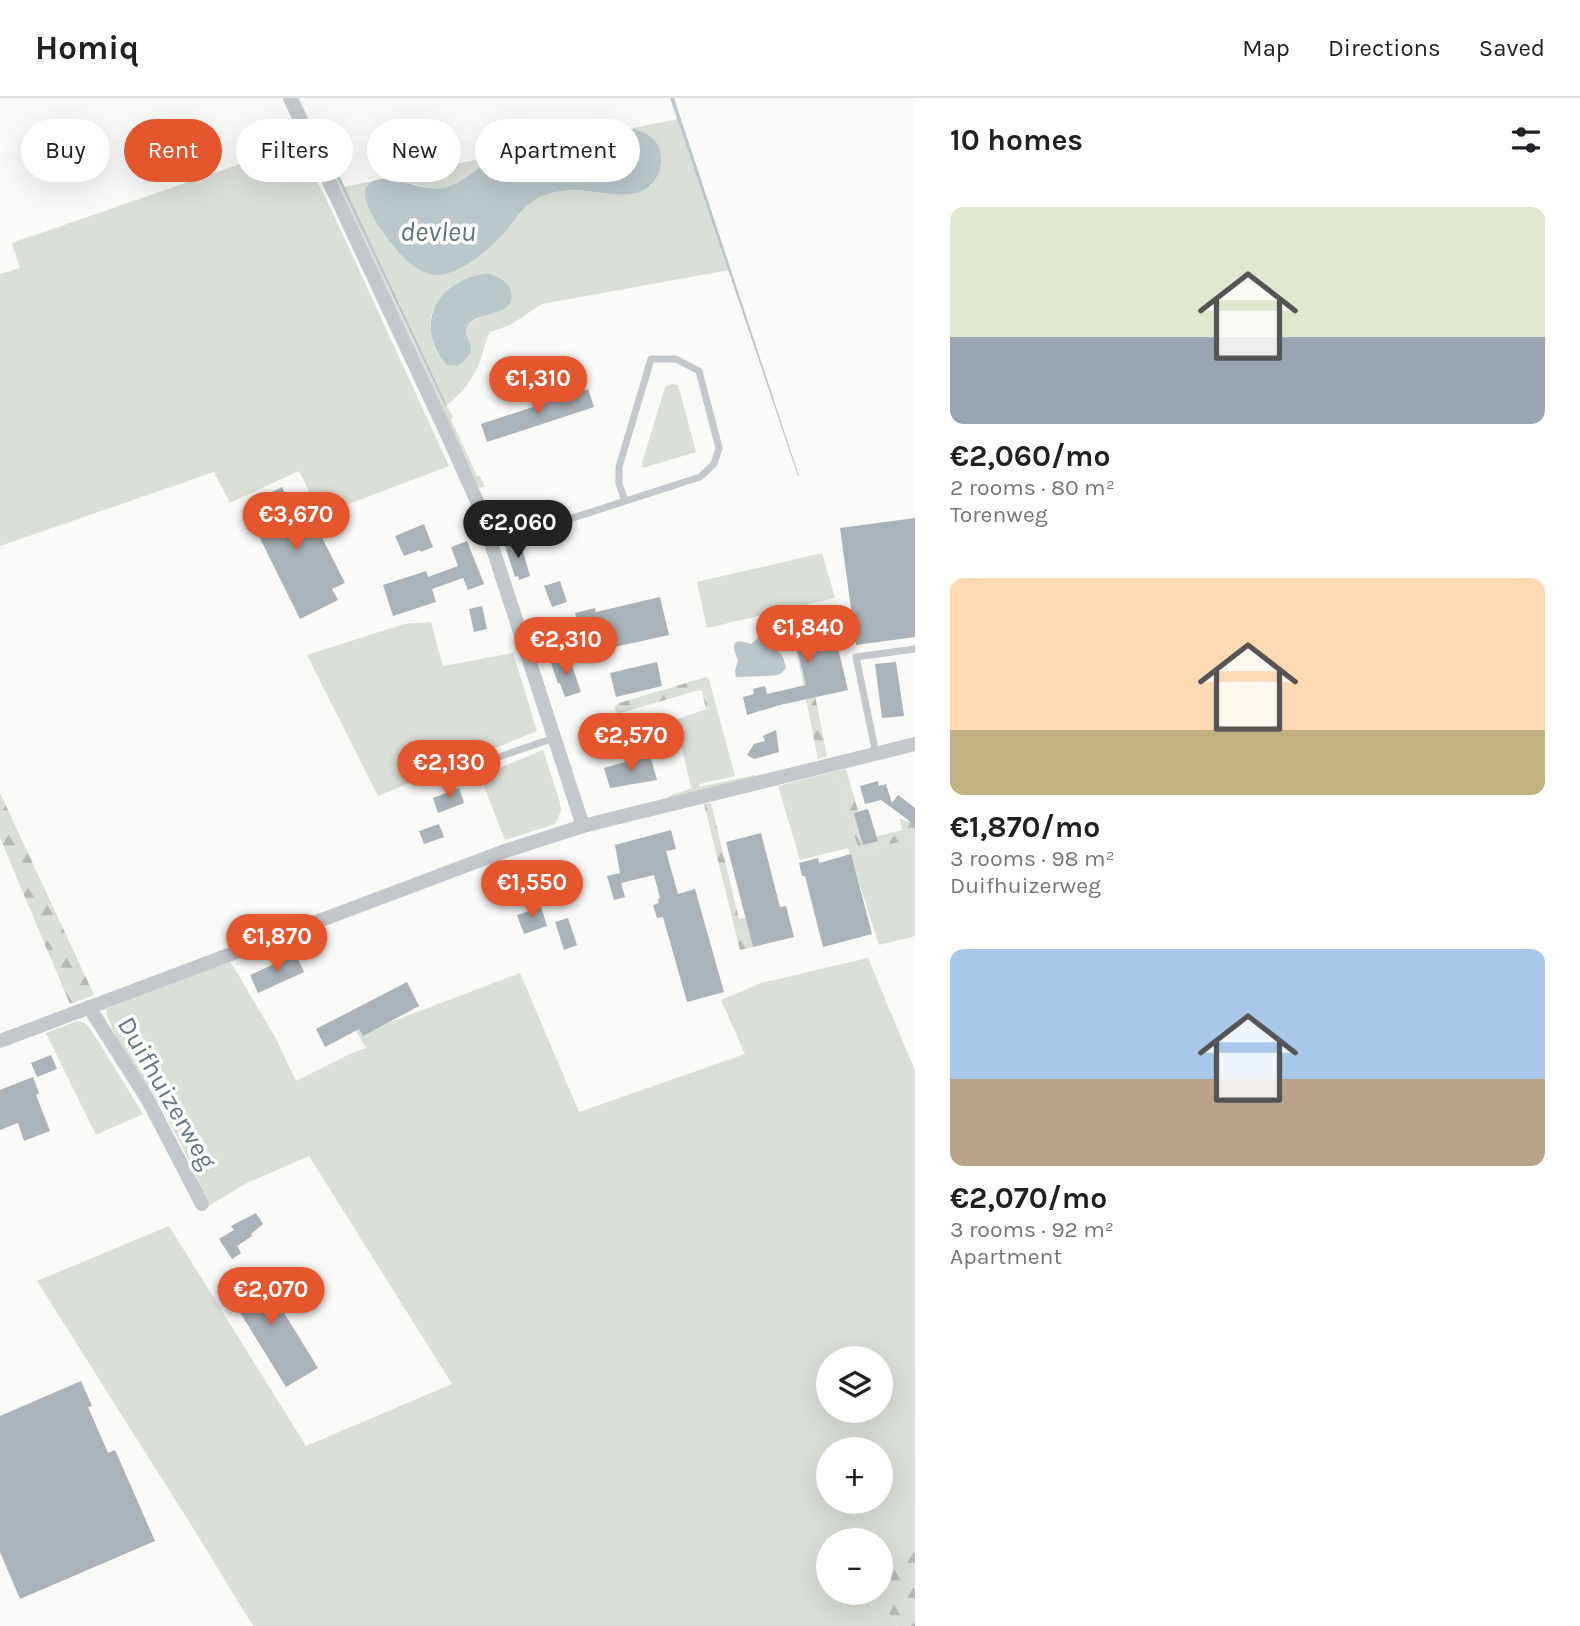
<!DOCTYPE html>
<meta charset="utf-8">
<style>
:root{--surface:#fff;--page:#f6f6f6;--text:#202124;--muted:#757577;--line:#e0e0e0;--accent:#e4572e}
body{margin:0;font-family:Karla,sans-serif;background:var(--page);color:var(--text);height:100vh;display:flex;flex-direction:column;font-size:26px;white-space:nowrap}
*{box-sizing:border-box;margin:0}
p{font-size:23px;color:var(--muted)}
.icon{flex:none;width:38px;height:38px;fill:none;stroke:currentColor;stroke-width:2;stroke-linecap:round;stroke-linejoin:round}
.map{position:relative;flex:1;overflow:hidden}
.drawer{display:flex;flex-direction:column;background:var(--surface);width:665px}
.drawer>*{flex:none}
.hud{position:absolute;left:21px;top:21px;width:665px;height:63px;display:flex;gap:14px}
.controls{position:absolute;left:816px;top:1248px;display:grid;gap:14px}
.controls a{display:grid;place-items:center;width:77px;height:77px;border-radius:50%;background:var(--surface);box-shadow:0 7px 28px #0002;font-size:35px}
.price{position:absolute;translate:-50% -60px;padding:0 16px;border-radius:24px;background:var(--accent);color:#fff;font-size:23px;line-height:46px;filter:drop-shadow(0 2px 4px #0008)}
.price::after{content:'';position:absolute;left:50%;top:42px;width:21px;height:16px;margin-left:-10px;background:inherit;clip-path:polygon(0 0,100% 0,50% 100%)}
.price.current{background:#222;color:#fff}
ul{padding:0;list-style:none}
li{display:grid;align-content:center;gap:14px;height:371px;padding:0 35px}
li span{display:grid;place-items:center;height:217px;border-radius:14px;color:#555}
li>.icon{margin-inline-start:auto}
span .icon{width:126px;height:126px;fill:#fffc;stroke-width:1}
li b{font-size:30px}
h2{display:flex;justify-content:space-between;align-items:center;height:84px;padding:0 35px;font-size:30px}
.pill{padding:0 24px;border-radius:32px;background:var(--surface);box-shadow:0 7px 28px #0002;font-size:24px;line-height:63px}
.pill.current{background:var(--accent);color:#fff}
header{display:flex;align-items:center;gap:42px;box-sizing:border-box;height:98px;padding:0 35px;background:var(--surface);border-bottom:2px solid var(--line)}
header strong{font-size:33px}
nav{display:flex;gap:38px;margin-inline-start:auto;font-size:24px}
main{display:flex;flex:1;min-height:0}
.map>svg:first-child{display:block}
.green{fill:#dadfd7;fill-rule:evenodd}
.forest{fill:url(#forest-firs)}
.water{fill:#bbc7cb}
.building{fill:#aab3b9}
.lines{fill:none;stroke-linecap:round;stroke-linejoin:round}
.service{stroke:#c3c8cc;stroke-width:7}
.minor{stroke:#c3c8cc;stroke-width:14}
.labels{text-anchor:middle;dominant-baseline:central;stroke-width:7;stroke-linejoin:round;paint-order:stroke}
.street-label{font-size:26px;fill:#657683;stroke:#fff}
.water-label{font-size:28px;font-style:italic;fill:#60757c;stroke:#fff}
</style>
<header>
<strong>Homiq</strong>
<nav><a>Map</a><a>Directions</a><a>Saved</a></nav>
</header>
<main>
<div class="map">
<svg width="915" height="1528" viewBox="0 0 915 1528">
<defs>
<pattern id="forest-firs" width="22" height="20" patternUnits="userSpaceOnUse" patternTransform="scale(1.75)"><rect width="22" height="20" fill="#dadfd7"/><path d="M5 1l3.5 6h-7zM16 11l3.5 6h-7z" fill="#b4b9b4"/></pattern>
</defs>
<rect width="100%" height="100%" fill="#fafaf8"/>
<!-- green -->
<path class="green" d="M293,0h6l31,65 2,1 7,13 -2,1 108,228 2,-1 -65,-139 -39,-79 334,-68 52,151 -187,34 -32,21 -20,7c-6,11 -7,22 -11,32 -7,17 -18,30 -32,41l6,12 -2,2 26,57h3l5,11 -5,1 -6,-4zM635,31l15,6 2,50c-34,21 -66,-2 -101,8 -25,7 -30,21 -45,38 -12,14 -27,25 -42,35l-68,-16 -24,-35 -7,-21 17,-14h14l39,9 15,-2 24,-15 57,-21 29,6h21l10,-4 30,-22zM486,175l14,6 7,27c-13,12 -26,5 -41,21l2,29 -11,10c-18,-9 -23,-12 -25,-33 -1,-5 -2,-12 -1,-17 6,-25 32,-38 55,-43z
M298,46l34,67 117,255 -113,43 -1,-4 -17,4 -19,-38 -69,32 -16,-31 -214,74v-272l20,-6 -8,-25z
M672,286l6,1 18,67 -53,16 -1,-5 23,-76z
M822,455l13,45 -128,30 -10,-46z
M431,524l12,44 70,-13 24,78 -159,65 -71,-141 97,-31z
M716,608l19,70 -35,8 -1,3 56,-12 2,4 -88,19 -1,-2 25,-8 -2,-1 -16,-67z
M543,652l17,53 1,8 -6,13 -50,16 -25,-64z
M836,673l23,81 56,-14v98l-36,9 -31,-97 -48,12 -22,-74z
M868,860l47,113v476l-35,14v-21h-52v52l50,1 19,33h-644l-60,-98 -156,-247 132,-55 137,220 146,-62 -143,-228 -62,27 -37,22c-17,-36 -34,-73 -54,-106 -16,-27 -44,-58 -50,-90l124,-48 44,74 22,46 56,-28 14,-5 -15,-26 29,4 140,-53 59,139 166,-58 -24,-54 40,-17zM828,1260h52v52h-52zM828,1351h52v53h-52z
M77,923l8,2 8,10 50,81 -47,21 -50,-102z"/>
<!-- forest -->
<path class="forest" d="M800,522l27,136 -9,3 -27,-136z
M706,579l3,2 7,27 -10,3 -4,-18 -3,-1 -82,24 -2,-6 1,-4z
M846,671l20,70 36,-9 -2,-12 7,4 8,-11v27l-56,14 -23,-81z
M0,695l94,202 -24,9 -70,-166z
M711,705l28,116 7,-1 7,29 -13,3 -36,-146z
M915,1449v79h-18l-19,-33 2,-1v-31z"/>
<!-- water -->
<path class="water" d="M670,0h4l125,378h-1z
M635,31c11,4 20,8 24,19 3,8 3,18 -1,26 -14,34 -60,15 -87,16 -12,1 -25,3 -36,10 -13,8 -19,19 -28,30 -14,17 -48,46 -71,45 -8,-1 -17,-5 -24,-10 -13,-9 -59,-65 -44,-80 11,-11 34,-4 46,0 32,8 38,2 64,-16 5,-4 11,-9 17,-11 11,-4 26,-7 37,-7 18,1 35,10 53,5 14,-5 22,-17 35,-24 4,-2 10,-2 15,-3z
M338,79h2l107,228 -2,1 -108,-228z
M486,175c10,3 23,7 25,19 5,26 -32,18 -43,33 -9,13 18,23 -11,41l-10,-1c-10,-11 -14,-20 -16,-34 -3,-34 25,-52 55,-58z
M768,536l4,1 3,12 8,10 3,11c-4,4 -3,5 -9,7 -4,1 -36,2 -41,2l-1,-6 3,-11c-8,-17 -4,-22 13,-16l9,-8z"/>
<!-- building -->
<path class="building" d="M588,291l6,18 -107,35 -6,-18z
M282,389l11,23 12,-6 40,79 -13,6 6,11 -38,19 -56,-113z
M915,420v119l-59,8 -16,-117z
M424,426l9,23 -12,5 -1,-2 -16,6 -9,-20z
M467,443l17,43 -16,6 -5,-12 -31,11 4,13 -43,14 -10,-31 43,-14 2,6 30,-11 -7,-19z
M520,443l10,35 -11,4 -1,-4 -3,1 -10,-31z
M560,483l7,21 -15,5 -8,-21z
M660,499l9,38 -64,14 -3,-11 -11,2 -2,-9 -8,2 -6,-20 20,-5 1,4z
M482,508l5,23 -13,3 -5,-23z
M829,512l19,80 -68,15 -33,10 -4,-18 11,-3 -1,-5 12,-3 2,8 39,-9 -16,-66z
M569,559l12,35 -16,5 -5,-14 -2,1 -7,-21z
M657,564l5,24 -46,11 -6,-24z
M896,564l8,54 -22,2 -7,-54z
M622,621l4,16 -14,4 -2,-7 -17,6 -3,-10z
M776,632l3,22 -25,7 -7,-4 7,-11 11,-3 -2,-5z
M650,657l7,25 -47,8 -6,-20z
M878,683l1,5 7,-2 6,19 6,-8 17,13v17l-34,-25 -16,4 -5,-18z
M459,690l5,15 -26,10 -5,-15z
M868,711l10,32 -15,4 -9,-32z
M439,726l5,13 -20,7 -5,-13z
M671,732l5,19 -10,2 12,43 17,-5 29,103 -37,10 -24,-85 -6,1 -4,-13 6,-2 -1,-4 2,-1 -6,-23 -33,8 4,14 -11,3 -7,-24 13,-3 -5,-28z
M761,735l19,74 6,-1 8,31 -41,10 -27,-105z
M851,756l21,80 -49,13 -18,-71h-3l-3,-13 19,-5 1,5z
M541,809l6,19 -23,8 -7,-19z
M568,820l9,27 -13,5 -9,-28z
M296,856l8,18 -46,21 -8,-18z
M407,884l12,24 -56,30 -4,-7 -34,18 -9,-18z
M51,957l6,14 -20,8 -6,-14z
M33,979l6,16 -3,2 14,36 -26,10 -6,-18 -18,7v-40z
M256,1115l7,11 -12,10 1,2 -15,10 4,7 -9,6 -13,-20 15,-9 -3,-4z
M256,1170l8,13 7,-4 7,11 -7,4 47,76 -32,19 -61,-99z
M81,1283l11,25 -4,1 20,46 7,-3 40,91 -135,58 -20,-47v-136z"/>
<g class="lines">
<!-- service -->
<path class="service" d="M492,446l208,-67 14,-13 5,-16 -20,-77 -23,-12h-25l-32,108v17l6,17
M876,656l-20,-97 59,-8
M459,678l25,-14 70,-24"/>
<!-- minor -->
<path class="minor" d="M290,0l157,336 32,72 104,320
M89,909l59,93 54,104
M0,943l502,-189 81,-26 332,-82"/>
</g>
<g class="labels">
<!-- street labels -->
<g class="street-label">
<text transform="translate(167 995) rotate(60)">Duifhuizerweg</text>
</g>
<!-- water labels -->
<g class="water-label">
<text x="438" y="133">devleu</text>
</g>
</g>
</svg>
<div class="controls">
<a><svg class="icon" aria-label="layers" viewBox="0 0 24 24"><path d="M12 4l9 5-9 5-9-5zM3 14l9 5 9-5"/></svg></a>
<a>+</a>
<a>−</a>
</div>
<b class="price" style="left:538px;top:318px">€1,310</b>
<b class="price" style="left:296px;top:454px">€3,670</b>
<b class="price current" style="left:518px;top:462px">€2,060</b>
<b class="price" style="left:808px;top:567px">€1,840</b>
<b class="price" style="left:566px;top:579px">€2,310</b>
<b class="price" style="left:631px;top:675px">€2,570</b>
<b class="price" style="left:449px;top:702px">€2,130</b>
<b class="price" style="left:532px;top:822px">€1,550</b>
<b class="price" style="left:277px;top:876px">€1,870</b>
<b class="price" style="left:271px;top:1229px">€2,070</b>
<div class="hud">
<a class="pill">Buy</a>
<a class="pill current">Rent</a>
<a class="pill">Filters</a>
<a class="pill">New</a>
<a class="pill">Apartment</a>
</div>
</div>
<section class="drawer">
<h2>10 homes<svg class="icon" aria-label="filters" viewBox="0 0 24 24"><path d="M4 7h16M4 17h16"/><circle cx="9" cy="7" r="2"/><circle cx="15" cy="17" r="2"/></svg></h2>
<ul>
<li><span style="background:linear-gradient(#dfe7d0 60%,#9aa5b1 0)"><svg class="icon" aria-label="home" viewBox="0 0 24 24"><path d="M3 11l9-7 9 7M6 9v11h12V9"/></svg></span><div><b>€2,060/mo</b><p>2 rooms · 80 m²</p><p>Torenweg</p></div></li>
<li><span style="background:linear-gradient(#ffd9b3 70%,#c2b280 0)"><svg class="icon" aria-label="home" viewBox="0 0 24 24"><path d="M3 11l9-7 9 7M6 9v11h12V9"/></svg></span><div><b>€1,870/mo</b><p>3 rooms · 98 m²</p><p>Duifhuizerweg</p></div></li>
<li><span style="background:linear-gradient(#a9c7e8 60%,#b9a48a 0)"><svg class="icon" aria-label="home" viewBox="0 0 24 24"><path d="M3 11l9-7 9 7M6 9v11h12V9"/></svg></span><div><b>€2,070/mo</b><p>3 rooms · 92 m²</p><p>Apartment</p></div></li>
</ul>
</section>
</main>
